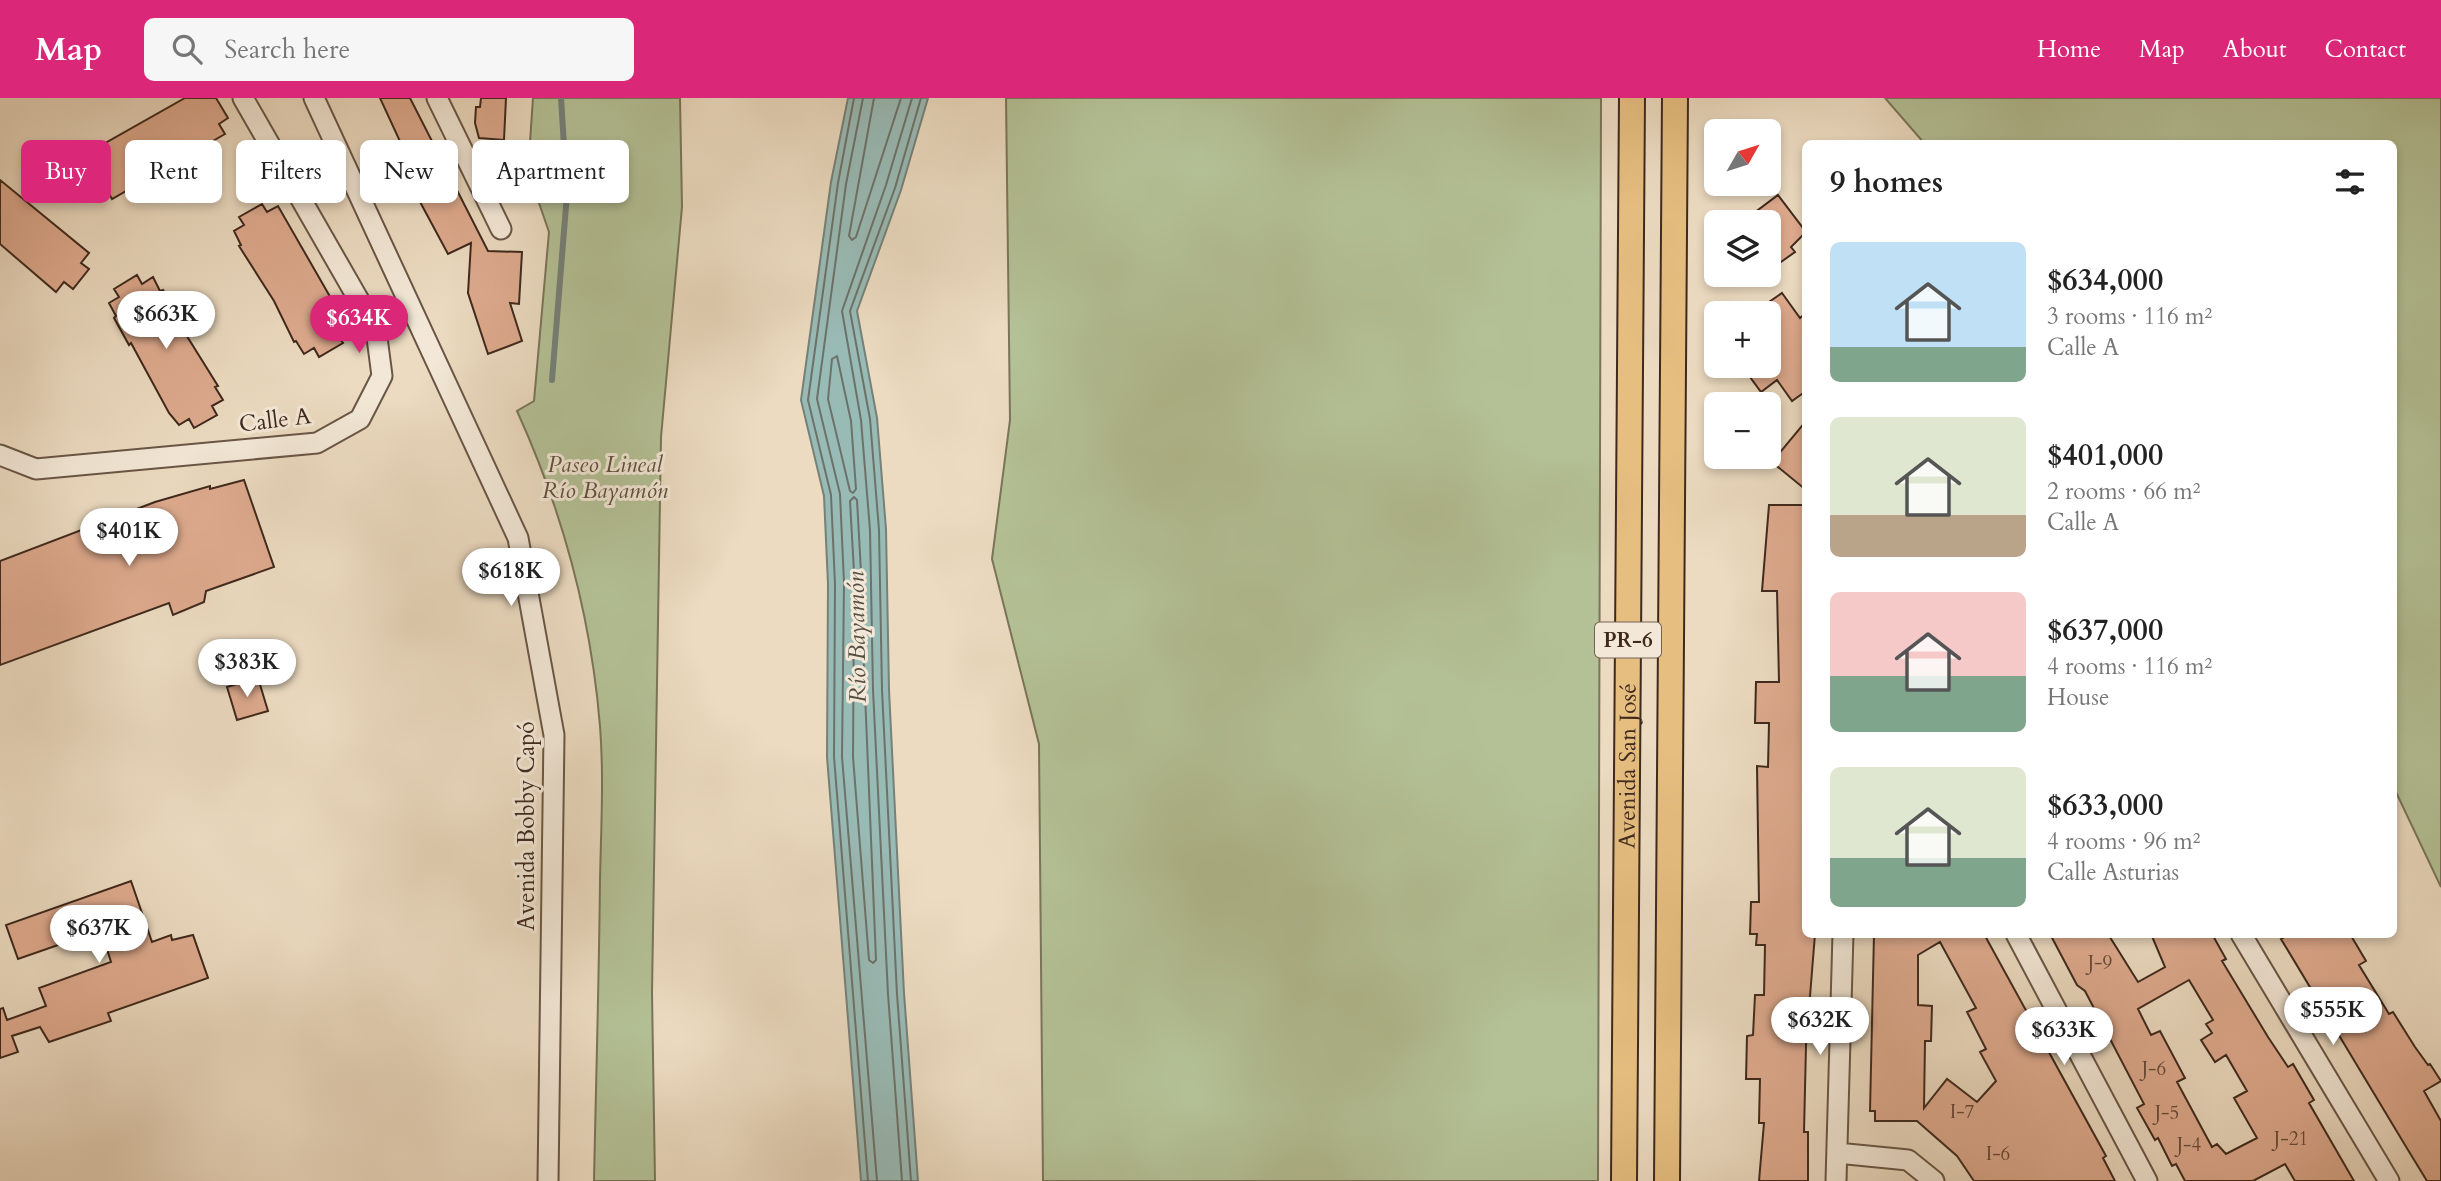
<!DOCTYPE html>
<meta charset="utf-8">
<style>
:root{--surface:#fff;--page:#f6f6f6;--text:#222;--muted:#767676;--accent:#db2777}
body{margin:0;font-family:Cardo,serif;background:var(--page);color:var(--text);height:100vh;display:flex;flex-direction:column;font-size:26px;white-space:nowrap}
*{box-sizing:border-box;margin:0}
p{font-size:23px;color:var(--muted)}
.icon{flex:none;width:38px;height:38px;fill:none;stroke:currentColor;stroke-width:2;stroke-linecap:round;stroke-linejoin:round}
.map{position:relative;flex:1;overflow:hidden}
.drawer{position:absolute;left:1802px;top:42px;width:595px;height:798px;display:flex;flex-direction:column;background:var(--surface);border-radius:10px;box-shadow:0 4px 10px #0003}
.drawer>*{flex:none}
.guide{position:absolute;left:21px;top:42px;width:665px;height:63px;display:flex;gap:14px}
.needle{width:46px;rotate:51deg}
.controls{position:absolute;left:1704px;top:21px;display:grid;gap:14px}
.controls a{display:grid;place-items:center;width:77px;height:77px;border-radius:10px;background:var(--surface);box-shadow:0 4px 10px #0003;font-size:35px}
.price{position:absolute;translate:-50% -60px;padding:0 16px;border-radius:24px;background:#fff;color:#222;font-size:23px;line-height:46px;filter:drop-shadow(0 2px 4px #0008)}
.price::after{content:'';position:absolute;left:50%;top:42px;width:21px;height:16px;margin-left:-10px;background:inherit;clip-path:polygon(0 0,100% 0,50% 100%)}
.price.current{background:var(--accent);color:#fff}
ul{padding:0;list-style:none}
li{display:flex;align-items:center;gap:21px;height:175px;padding:0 28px}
li span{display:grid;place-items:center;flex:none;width:196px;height:140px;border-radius:10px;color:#555}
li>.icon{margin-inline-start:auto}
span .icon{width:84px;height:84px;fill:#fffc;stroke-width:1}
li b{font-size:30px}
h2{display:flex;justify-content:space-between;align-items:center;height:84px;padding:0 28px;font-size:30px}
.pill{padding:0 24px;border-radius:10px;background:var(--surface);box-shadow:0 4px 10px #0003;font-size:24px;line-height:63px}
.pill.current{background:var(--accent);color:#fff}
header{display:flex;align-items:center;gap:42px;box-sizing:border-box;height:98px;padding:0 35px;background:var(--accent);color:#fff}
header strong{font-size:33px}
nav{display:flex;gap:38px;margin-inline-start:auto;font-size:24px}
.search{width:490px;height:63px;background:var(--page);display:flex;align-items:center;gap:18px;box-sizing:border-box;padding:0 24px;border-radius:10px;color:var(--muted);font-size:26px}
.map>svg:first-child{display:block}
.green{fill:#b4c196;stroke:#7a755a;stroke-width:2}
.water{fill:#99bbb6;stroke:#758179;stroke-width:2}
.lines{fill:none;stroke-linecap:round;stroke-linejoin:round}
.shore{stroke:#6c726a;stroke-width:2}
.stream{stroke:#758179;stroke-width:6}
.building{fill:#deaa8e;stroke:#3f291d;stroke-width:2;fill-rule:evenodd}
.minor-casing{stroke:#6a5646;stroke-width:23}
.major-casing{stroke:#3f291d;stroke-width:28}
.minor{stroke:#f3e8d7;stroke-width:19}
.major{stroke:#e6be80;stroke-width:24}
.labels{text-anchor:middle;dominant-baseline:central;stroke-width:6;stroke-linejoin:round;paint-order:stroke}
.number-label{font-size:19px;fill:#674939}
.shield{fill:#f3e8d7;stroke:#756255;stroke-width:2}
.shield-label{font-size:21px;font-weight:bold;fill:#3f291d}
.street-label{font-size:23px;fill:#3f291d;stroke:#f3e8d7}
.park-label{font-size:23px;font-style:italic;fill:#5c4f3b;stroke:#f3e8d7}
.water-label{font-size:24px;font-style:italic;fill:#564e43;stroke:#f3e8d7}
</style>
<header>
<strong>Map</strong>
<div class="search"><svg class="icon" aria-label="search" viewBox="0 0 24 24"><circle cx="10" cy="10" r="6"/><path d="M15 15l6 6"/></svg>Search here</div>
<nav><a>Home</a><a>Map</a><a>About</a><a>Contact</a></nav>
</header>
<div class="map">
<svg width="2441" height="1083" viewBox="0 0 2441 1083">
<rect width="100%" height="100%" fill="#ecdbc1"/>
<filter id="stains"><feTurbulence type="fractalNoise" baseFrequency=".00286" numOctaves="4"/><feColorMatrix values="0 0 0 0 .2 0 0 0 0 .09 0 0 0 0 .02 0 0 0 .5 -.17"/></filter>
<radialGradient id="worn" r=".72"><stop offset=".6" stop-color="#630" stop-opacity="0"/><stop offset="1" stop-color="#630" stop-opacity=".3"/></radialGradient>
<!-- green -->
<path class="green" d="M533,0h147l2,109 -21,230 -9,556 3,188h-61c2,-100 5,-201 6,-301 1,-51 4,-103 0,-154 -9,-109 -38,-216 -83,-315l17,-10 15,-169 -21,-61z
M1006,0h595l-3,1083h-555l-4,-437 -47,-185 18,-139z
M1885,0h556v789l-47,-99v-644l-470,-1z"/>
<!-- water -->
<path class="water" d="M848,0h80l-27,92 -44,121 20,107 9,111 3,161 15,303 14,188h-57l-34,-424 1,-173 -4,-88 -23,-96 30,-218z"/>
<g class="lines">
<!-- shore -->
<path class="shore" d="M854,0l-16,85 -30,217 23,95 4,89 -1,173 34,424
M863,0l-17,86 -29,215 23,95 4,89 -2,174 35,424
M874,0l-25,138 3,4 4,-3 45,-139
M837,258l14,65 5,68 -3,4 -3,-2 -22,-92 4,-40z
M854,399l3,3 4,72 -4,3 -3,-3 -4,-71z
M858,494l3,4 15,364 -3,3 -4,-3 -16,-203 1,-161z
M902,1083l-14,-187 -15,-304 -3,-160 -9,-110 -19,-109 44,-126 26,-87
M911,1083l-14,-187 -15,-304 -3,-160 -9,-111 -20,-108 45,-123 26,-90"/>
<!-- stream -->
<path class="stream" d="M552,282l15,-186 -6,-96"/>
</g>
<!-- building -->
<path class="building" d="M185,0h31l12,20 -9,6 6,10 -113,65 -6,-11 -9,5 -13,-23 8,-5 -6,-11z
M380,0h30l78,153 34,1 -3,52 -9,-1 12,38 -34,13 -20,-61 3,-50 -23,11 -36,-67 -3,2 -11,-20 12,-6z
M481,0h25l-2,42 -25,-2 -4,-15 1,-16h4z
M0,82l89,73 -8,10 8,6 -16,20 -9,-7 -8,10 -56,-48z
M1778,97l28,37 -15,15 4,5 -14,10 -12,-15v-25h-27z
M262,106l5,8 11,-6 70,122 -11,7 6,8 -24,14 -5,-9 -10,6 -8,-13 -2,1 -20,-41 -35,-55 2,-1 -7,-14 10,-6 -5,-8z
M137,177l5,9 11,-7 7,14 3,-1 15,25 -3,2 43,69 -3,1 8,13 -11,6 5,9 -23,13 -5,-9 -10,6 -10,-12 -38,-70 -2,2 -15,-27 2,-2 -7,-13 10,-6 -5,-8z
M1782,195l18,25 6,-5v78l-14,10 -15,-21 -16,12 -19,-26h27v-64z
M1806,323v69l-34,-28z
M244,382l30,87 -68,24 -2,11 -31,13 -4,-12 -169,62v-104l155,-59 55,-16v3z
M1769,407h37v429h9l-9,112 -2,86h4v49h-49l5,-58h-5l1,-44h-14l1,-43 6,-1 2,-40h9l1,-50h-9l1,-11h-7l1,-32h8l-2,-136 11,1 1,-44h-14l1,-41h23l-2,-91h-15z
M258,580l10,33 -31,9 -10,-33z
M131,783l21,61 19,-7 1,5 21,-5 15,43 -100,35 3,8 -62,21 -9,-15 -28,9 6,16 -18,6v-49l3,-1 4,12 39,-14 -7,-18 72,-26 -10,-32 -83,29 -12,-34z
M1874,836h110l122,222 -3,2 12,23h-141l-17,-25 -40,-35h-42v-10h-5zM1940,844l36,66 -9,4 19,37 -6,3 16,29 -19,21 -30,-23 -23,29 1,-67h6l1,-35 -14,-1v-50z
M2050,836h58l30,48 27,-15 -14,-33h61l14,25 -4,2 46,76 20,30 5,-3 21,36 -5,3 45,78h-59l-10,-17 -32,17h-68l-9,-17 -4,2 -14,-28 -3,2 -18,-32 7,-4 -59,-113 -8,-6zM2189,882l24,40 -7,4 6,9 -11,7 14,22 11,-7 21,36 -13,7 23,40 -31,16 -9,-10 -5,3 -35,-65 8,-4 -25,-47 -9,4 -13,-26z
M2290,836h60l16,27 -7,4 30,49 4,-2 22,35 13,18 2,-1 11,17 -17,10 17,30v60h-14l-19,-31 -127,-211z"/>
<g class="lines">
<!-- minor casing -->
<g class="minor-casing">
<path id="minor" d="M314,0l204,440 36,197 -6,446
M437,0l64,131
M0,357l36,14 281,-26 43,-24 22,-43 -6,-46 -133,-232
M2016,836l131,247
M2241,836l148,247
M1837,1055l71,7 26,21
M1836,1083l7,-247"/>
</g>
<!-- major casing -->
<g class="major-casing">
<g id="major">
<path id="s1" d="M1624,1083l8,-1083"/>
<path d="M1667,1083l8,-1083"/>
</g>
</g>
<!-- minor -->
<use href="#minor" class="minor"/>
<!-- major -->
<use href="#major" class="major"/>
</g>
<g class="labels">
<!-- number labels -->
<g class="number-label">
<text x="2100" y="865">J-9</text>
<text x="2154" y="971">J-6</text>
<text x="1962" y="1014">I-7</text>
<text x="2167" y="1015">J-5</text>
<text x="2291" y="1041">J-21</text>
<text x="2189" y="1047">J-4</text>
<text x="1998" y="1056">I-6</text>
</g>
<!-- shield labels -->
<rect class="shield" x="1595" y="524.5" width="66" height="35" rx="5"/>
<g class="shield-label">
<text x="1628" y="542">PR-6</text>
</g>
<!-- street labels -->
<g class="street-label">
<text transform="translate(275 322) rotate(-7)">Calle A</text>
<text stroke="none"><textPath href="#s1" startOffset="415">Avenida San José</textPath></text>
<text transform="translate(526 728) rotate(-90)">Avenida Bobby Capó</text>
</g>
<!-- park labels -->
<g class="park-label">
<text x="605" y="366">Paseo Lineal<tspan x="605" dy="26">Río Bayamón</tspan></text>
</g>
<!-- water labels -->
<g class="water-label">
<text transform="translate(857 539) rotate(-91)">Río Bayamón</text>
</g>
</g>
<rect width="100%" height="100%" filter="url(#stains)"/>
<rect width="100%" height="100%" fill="url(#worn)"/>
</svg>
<div class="controls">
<a><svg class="needle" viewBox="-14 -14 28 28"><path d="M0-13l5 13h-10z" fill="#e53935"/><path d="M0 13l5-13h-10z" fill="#767676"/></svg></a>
<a><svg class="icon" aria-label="layers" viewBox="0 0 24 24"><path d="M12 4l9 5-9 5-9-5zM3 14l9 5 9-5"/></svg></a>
<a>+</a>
<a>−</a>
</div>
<b class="price" style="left:166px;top:253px">$663K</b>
<b class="price current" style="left:359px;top:257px">$634K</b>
<b class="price" style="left:129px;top:470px">$401K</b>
<b class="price" style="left:511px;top:510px">$618K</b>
<b class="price" style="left:247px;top:601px">$383K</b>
<b class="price" style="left:99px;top:867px">$637K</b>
<b class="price" style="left:2333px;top:949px">$555K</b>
<b class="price" style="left:1820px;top:959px">$632K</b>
<b class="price" style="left:2064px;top:969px">$633K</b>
<div class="guide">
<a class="pill current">Buy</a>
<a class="pill">Rent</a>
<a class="pill">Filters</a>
<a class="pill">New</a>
<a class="pill">Apartment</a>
</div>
<section class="drawer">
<h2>9 homes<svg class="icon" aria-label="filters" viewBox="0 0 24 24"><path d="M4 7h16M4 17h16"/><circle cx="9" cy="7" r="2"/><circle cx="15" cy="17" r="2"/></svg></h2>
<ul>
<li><span style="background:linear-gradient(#bfe0f5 75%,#7fa58c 0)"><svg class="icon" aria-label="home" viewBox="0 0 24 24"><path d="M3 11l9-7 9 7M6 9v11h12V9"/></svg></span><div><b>$634,000</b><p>3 rooms · 116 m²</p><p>Calle A</p></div></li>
<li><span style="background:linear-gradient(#dfe7d0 70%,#b9a48a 0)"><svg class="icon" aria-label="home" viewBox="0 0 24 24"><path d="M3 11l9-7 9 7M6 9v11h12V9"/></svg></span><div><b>$401,000</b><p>2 rooms · 66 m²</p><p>Calle A</p></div></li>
<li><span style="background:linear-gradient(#f6c9c9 60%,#7fa58c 0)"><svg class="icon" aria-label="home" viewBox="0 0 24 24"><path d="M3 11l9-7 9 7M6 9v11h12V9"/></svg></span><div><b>$637,000</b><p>4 rooms · 116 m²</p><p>House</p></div></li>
<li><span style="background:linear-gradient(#dfe7d0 65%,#7fa58c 0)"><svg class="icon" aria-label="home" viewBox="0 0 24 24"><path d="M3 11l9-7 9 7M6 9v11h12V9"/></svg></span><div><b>$633,000</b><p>4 rooms · 96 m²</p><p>Calle Asturias</p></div></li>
</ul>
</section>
</div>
